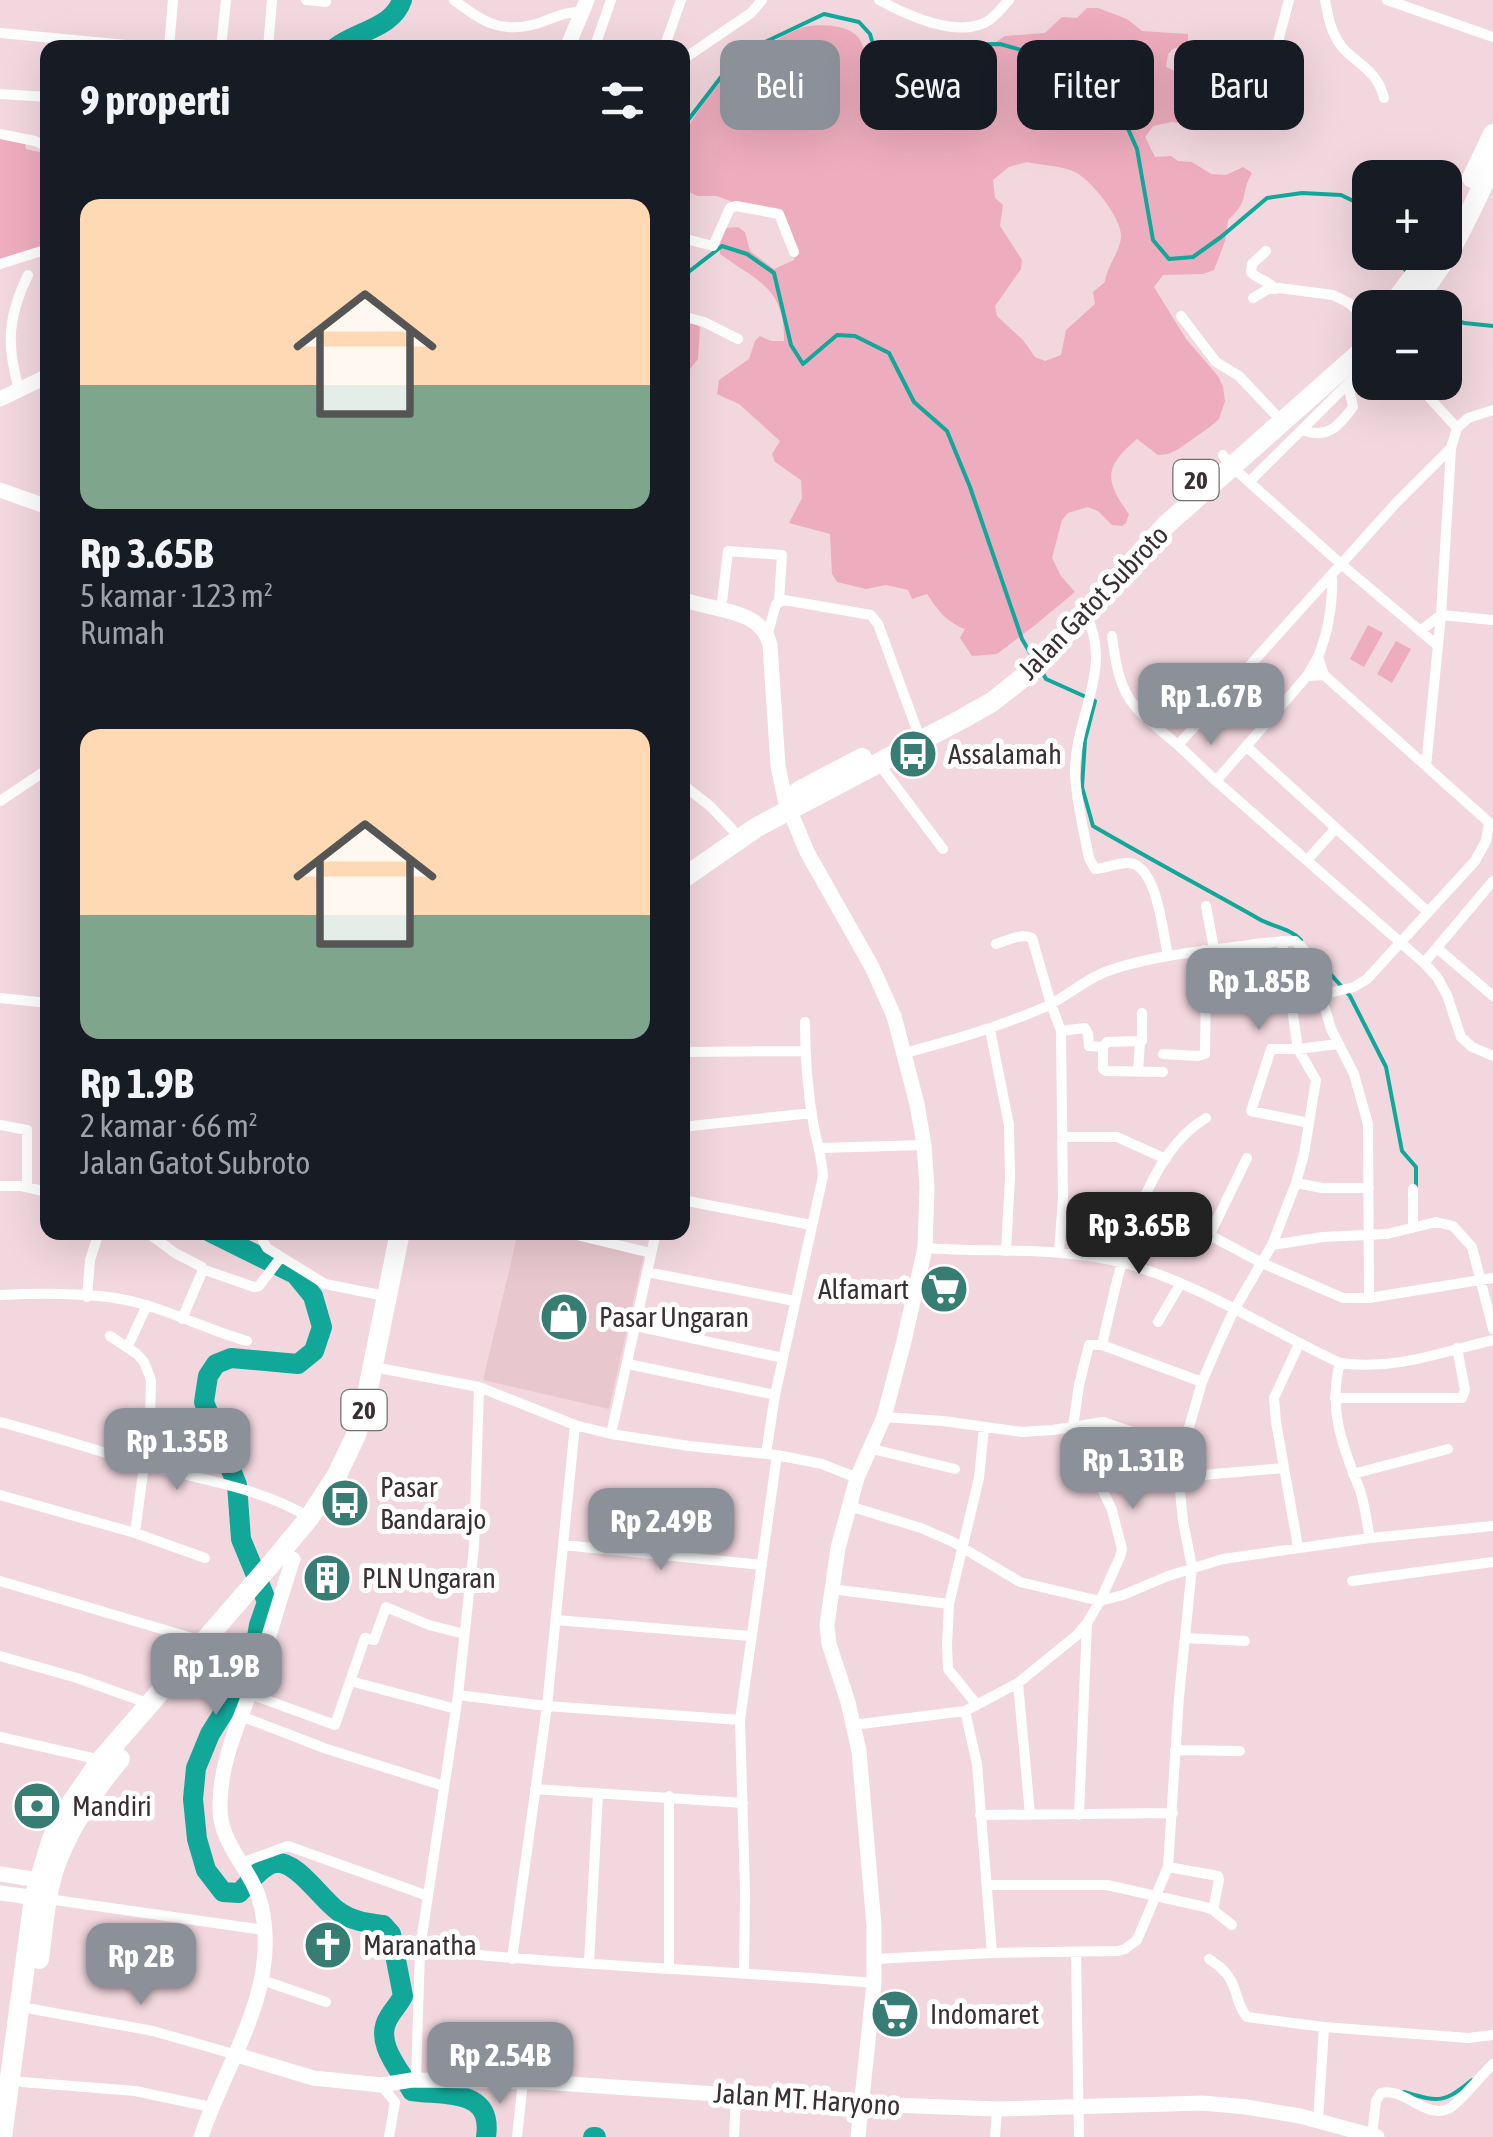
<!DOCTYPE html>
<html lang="id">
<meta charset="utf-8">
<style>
:root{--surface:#171b24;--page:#242831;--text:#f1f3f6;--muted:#9ea1a6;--accent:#8c9099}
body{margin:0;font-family:"Asap Condensed",sans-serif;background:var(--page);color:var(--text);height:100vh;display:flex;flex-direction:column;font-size:38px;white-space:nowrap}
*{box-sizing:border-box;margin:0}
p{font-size:32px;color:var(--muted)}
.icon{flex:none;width:55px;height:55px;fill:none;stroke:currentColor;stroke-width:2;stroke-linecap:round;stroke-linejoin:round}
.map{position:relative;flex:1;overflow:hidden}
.sheet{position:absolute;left:40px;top:40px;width:650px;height:1200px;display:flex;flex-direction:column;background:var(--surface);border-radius:20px;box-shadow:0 10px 40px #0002}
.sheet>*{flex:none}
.guide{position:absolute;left:720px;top:40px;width:622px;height:90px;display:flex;gap:20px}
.fabs{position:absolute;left:1352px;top:160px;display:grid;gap:20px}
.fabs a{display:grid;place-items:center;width:110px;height:110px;border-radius:20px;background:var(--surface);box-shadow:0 10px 40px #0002;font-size:50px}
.price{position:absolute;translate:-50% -85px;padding:0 22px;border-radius:20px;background:var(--accent);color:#fff;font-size:32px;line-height:65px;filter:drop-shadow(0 2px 5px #0008)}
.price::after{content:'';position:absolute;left:50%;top:60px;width:30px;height:22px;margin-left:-15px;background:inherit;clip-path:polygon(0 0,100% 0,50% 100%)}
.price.current{background:#222;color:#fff}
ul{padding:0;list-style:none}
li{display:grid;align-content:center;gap:20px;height:530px;padding:0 40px}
li span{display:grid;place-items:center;height:310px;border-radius:20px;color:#555}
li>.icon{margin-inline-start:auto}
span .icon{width:180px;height:180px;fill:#fffc;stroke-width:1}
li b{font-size:42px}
h2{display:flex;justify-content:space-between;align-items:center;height:120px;padding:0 40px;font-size:42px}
.chip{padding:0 35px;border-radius:20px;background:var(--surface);box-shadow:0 10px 40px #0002;font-size:35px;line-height:90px}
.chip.current{background:var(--accent);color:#fff}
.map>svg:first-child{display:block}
.built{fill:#e9c7cf}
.green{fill:#eeadbe;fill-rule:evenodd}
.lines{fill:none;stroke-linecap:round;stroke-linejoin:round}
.stream{stroke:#11a899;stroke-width:4}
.river{stroke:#11a899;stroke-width:20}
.street{stroke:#fff;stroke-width:10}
.secondary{stroke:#fff;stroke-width:15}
.highway{stroke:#fff;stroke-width:20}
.labels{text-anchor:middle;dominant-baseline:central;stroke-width:10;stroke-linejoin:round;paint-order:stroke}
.shield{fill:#fff;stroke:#756e70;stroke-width:2.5}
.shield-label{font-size:25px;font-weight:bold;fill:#3a3033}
.street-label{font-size:28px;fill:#3a3033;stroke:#fff}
.poi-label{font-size:28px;fill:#3a3033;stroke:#fff;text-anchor:start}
</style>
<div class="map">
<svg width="1493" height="2137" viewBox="0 0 1493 2137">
<rect width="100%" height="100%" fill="#f2d7de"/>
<!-- built -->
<path class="built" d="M518,1233h26l100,21 -35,155 -126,-29z"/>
<!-- green -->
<path class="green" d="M1087,8h11l29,11 15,12 46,3v10l-15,5 -5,5 -2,13 40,18c3,16 9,22 23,30v7l-13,8 -44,-8 -19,4 -8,11 10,20 16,-1 7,5 14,1 19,12 15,1 17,-8 9,6c-13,23 -1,26 -24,47l-3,21 -11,29 -11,4 -40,1 -9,12 32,52 32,37 5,11 2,14 -6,18 -8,7 -34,24 -9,4 -10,1 -21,-16c-33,28 -33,41 -8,75l-3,9 -4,3 -10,-1 -14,-14 -10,-4 -20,6 -6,7 -10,38 9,18 14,16 -41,34 -37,28 -25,2 -12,-18 5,-9c-19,-7 -27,-19 -38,-35l-15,5 -4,-9 -22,-5 -20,4 -29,-7 -5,-8 -2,-40 -41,-11 13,-25 -1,-18 -26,-18 -3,-8 8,-13 -41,-37 -22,-10 2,-14 30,-21 6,-18 5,-5 11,5h13c1,-55 -28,-60 -64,-87v-17l6,-9 12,-1 7,5 5,19 24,18 20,-9 2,-8 -15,-41 -43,-7 -21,-8h-19l-16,-7c0,-15 -2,-33 0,-47 4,-19 44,-70 60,-81 13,-9 48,-30 62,-34 14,-3 42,-3 53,9 5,5 7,14 10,20l21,8 75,-16 27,-2 15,-10 40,-3 17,-16 15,1zM1027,162c16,4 33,3 48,10 16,8 47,46 46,65 -1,14 -14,29 -16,45l-12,10 2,12 -29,26 -5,25 -16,6 -10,-4 -12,-17 -26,-24 -2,-10 26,-37 1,-9 -22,-34 3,-21 -8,-7 -2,-18 16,-13z
M0,137l25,5 1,7 22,5 -1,91 -47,15z
M683,322l10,1 7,4 -2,32 -15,19z
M1368,625l15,8 -19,34 -14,-8z
M1396,641l15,8 -19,34 -15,-9z"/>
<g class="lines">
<!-- stream -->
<path class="stream" d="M682,128l46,-60 35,-25 61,-29 35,8 11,12 4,14 10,9 12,1 30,-13 74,-1 68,19 45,32 24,54 16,91 16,19 24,-2 28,-20 46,-39 35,-5 39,2 29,14
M1393,252l13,19
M682,277l40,-31 25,8 27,19 17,72 12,19 34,-29 18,1 34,17 25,49 33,29 23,56 52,152 11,19
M1445,315l19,8 29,3
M1041,670l5,9 49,22 -10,39 -3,47 11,39c55,32 111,62 166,93 14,8 31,9 42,21
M1310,951l40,45 36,71 16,84 14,16v20
M1404,2092c35,10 39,12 68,-12"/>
<!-- river -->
<path class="river" d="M335,48c22,-17 58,-20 67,-48
M210,1232l85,42 18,22 9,31 -8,24 -16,13 -67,-6 -15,6 -8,12 -4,26 33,83 4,54 26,63 -8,23 -7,42 -42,67 -14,34 -3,31 4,40 9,31 17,22 16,1c10,-9 23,-29 37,-30 20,-3 46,37 62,48 13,10 30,12 45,14l8,9 12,62c-4,8 -10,14 -14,21 -16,25 11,53 23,74 36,5 81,-2 74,46
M593,2137h3"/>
<!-- street -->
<path class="street" d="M306,0l20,2
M454,0c27,21 46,34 82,24 16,-5 29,-13 47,-12
M879,0c27,15 77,38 107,22 9,-4 16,-15 23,-22
M1325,0c3,17 6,33 17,47 17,19 35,23 42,51
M1387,0l106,37
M0,33l158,15
M595,46l16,-46
M169,48l4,-48
M221,48l5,-48
M268,48l4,-48
M664,48l17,-48
M682,60l69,-47 11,-13
M1271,68l18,-68
M0,94l48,3
M0,134l35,7 13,6
M682,238l31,8 17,-38 6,-2 43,8 15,38
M1266,251l-14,13 -1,8c6,8 18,8 24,17
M0,264l48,-15
M1253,298l15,-9 11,-1 54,7 16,8 21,19
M682,316l22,6 34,17
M1181,316l35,46 23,14 35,37
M19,389c-13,-44 -11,-73 9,-114
M1457,428l11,-10 25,-8
M1302,430c26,9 36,-3 51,-23l-5,-23
M1451,449l-10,166 -15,151 67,60
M1223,455l7,10 111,99 96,81
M1249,482l121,-120
M1332,574c1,29 -3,56 -14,83l6,18 102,91
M721,610l7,-59 54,4 -3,46
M1085,614c30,51 -11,105 -10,159 1,28 9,58 14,85l6,11c11,-1 22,-6 33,-6 29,0 35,71 40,93
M1420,631l21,-16 52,5
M768,633l8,-29 8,-4 87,15 7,9 39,106
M1112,636c8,64 18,69 66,109l219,-243 54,-54 6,-20 -42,-46
M1318,657l-11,19 17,-1
M1307,676l-91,105 208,182 13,14 10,18 14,42 11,10 21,9
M1178,745l38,36
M1246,746l182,166
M879,764l64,85
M682,784l28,22 22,23
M0,801l48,-32
M1308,859l28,-31
M1206,906l8,43
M1282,941l16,108 18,31 -7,43
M996,944c12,-4 25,-11 36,-6l19,66 10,27 2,168 -4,53
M1437,948l56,48
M1424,963l69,-82
M0,998l48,5
M990,1030l19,95 1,53 -4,73
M1061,1031l24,-3 3,6 1,12 14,1v22l3,2 57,1
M1338,1044l-40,5h-27l-20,62 58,12 -5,31 -8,29 26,5h47
M1103,1047l4,-5 35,-1v-28
M682,1052l124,-1
M905,1053c48,-13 94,-26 140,-46 21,-10 38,-26 60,-35 38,-14 81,-19 121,-24 23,-3 46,-7 69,-7 17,13 22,34 26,54
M1163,1054l35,2 7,-2 1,-69 -2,-35
M1138,1072l2,-31
M0,1125l27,5v57
M691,1126l121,-13
M1063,1137h54l49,22
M821,1148l103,-3
M0,1186h21l27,6
M1413,1189v39
M682,1200l129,25
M1144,1200l118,63 81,35h26l124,-20
M147,1232l28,21 27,14v5l-20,47
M265,1232l-2,9 4,7 58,36 60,12
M564,1232l87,21
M1210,1234l37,-76
M1272,1245l51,-8 64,-3 49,-12 17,4 19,21 21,82
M925,1248c66,5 134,-2 199,15 76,21 145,67 216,100 54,8 101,-11 153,-23
M202,1269l52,18 5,-1 22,-29
M647,1272l148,29
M0,1295c41,-2 103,-3 142,9 36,10 69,27 105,37
M87,1297l3,-37 9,-28
M1369,1298l-1,-174 -14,-50 -23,-45 -10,-34 33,-8 13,-8 108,-118 11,-20 3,-18
M1158,1322l23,-39
M636,1326l147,32
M110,1336l27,18 7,8 7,18 -1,39 -15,114
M1102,1345l100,37
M128,1346l19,-41
M1340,1363c-12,44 2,82 18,122 7,16 8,36 12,53
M628,1364l147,31
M384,1369l95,18 96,38 36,9 78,12 88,9 45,9 35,14
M1335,1398h127l3,-8 -8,-42
M884,1417l59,4 79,11 31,-2 50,-8 81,27
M0,1422c47,12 94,28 141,41 57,17 116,23 168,54
M611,1434l45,-202
M868,1448l87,21
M766,1454l9,-59 48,-219c-1,-17 -5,-31 -9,-48 -6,-34 -9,-71 -9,-106
M1353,1474l95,-25
M1180,1477l104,-9
M0,1495l135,38 70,25
M849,1506l72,22 32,14 67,40 80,19 23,-6 45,-19 55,-17 147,-21 123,-12
M563,1545l199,20
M1298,1547l-22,-125 -2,-24 25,-54
M0,1581l202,60
M1352,1581l141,-19
M831,1589l118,15
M556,1620l194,16
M1185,1638l60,3
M0,1656l77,22 73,26
M350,1681l106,28
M1018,1683l12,131
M250,1694l85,31 30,-87 9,2 12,-33 43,18 35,9
M458,1695l89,11 193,14
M977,1705l-29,-36 -1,-24 2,-41 30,-126 5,-50
M241,1716l83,32 120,38
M853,1725l112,-14
M0,1737l101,23
M1175,1750l65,1
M535,1789l208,14
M980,1815l193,-2
M1079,1815l8,-192
M241,1863l47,-17 140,50
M1168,1867l50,9 1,4 -6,30
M987,1885h120l98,22 8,3 19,15
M48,1899l216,31
M420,1949c151,17 303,21 454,34
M1076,1952l3,185
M992,1953l-15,-189 -12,-53 53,-28 59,-48 10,-12 13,-22 20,-44 2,-8 -10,-39 -39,-83 6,-42 10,-40h13c16,-69 38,-188 104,-227
M512,1959l35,-253 28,-281
M875,1959l117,-6 126,-2 7,-2 12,-9 31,-73 11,-170 13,-130 -9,-46 -3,-30v-14l8,-46 14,-49 15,-35 17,-37 38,-65 24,-62
M1209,1959c10,7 19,13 24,26 5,11 5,22 14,32l77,10
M589,1963l9,-170
M669,1968v-172
M744,1973l1,-82 -5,-171 37,-265
M262,1980l64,22
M32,2009l121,22 84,24
M416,2080l4,-131 38,-254 16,-148 5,-160
M22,2082l113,9 76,16
M381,2085l14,17 -6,35
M1318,2121l6,-94 144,11 25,-3
M1372,2136l4,-35 5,-8c23,-6 44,26 67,16 9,-3 35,-36 45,-45
M517,2137l6,-56
M734,2137l2,-43
M995,2137l2,-28"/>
<!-- secondary -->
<path class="secondary" d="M567,48l20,-48
M0,399l48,-23
M0,490l48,17
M682,599c30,12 80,9 88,46l8,121 7,33 22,53 65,115 22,49 23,88 7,41 3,43 -2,60 -21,93 -20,76 -27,61 -19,70 -11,77 2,19 19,58 11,49 15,175v57l-16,154
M0,1874l45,7
M0,1893l44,6
M237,2055l76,23 68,7 31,-5 129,2 321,22 135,5 206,-6 43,4 54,9 77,21
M201,2137c25,-76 80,-147 60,-232 -8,-35 -41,-59 -41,-97 -1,-47 21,-89 36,-132 13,-38 24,-78 37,-117"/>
<!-- highway -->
<path class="highway" d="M1472,178l21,-44
M1390,308l42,-56
M1408,308c39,-41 61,-94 85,-144
M799,791l63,-33
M682,879l75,-52 205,-108 30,-17 42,-33 132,-144 204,-181
M39,1959c4,-30 6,-63 16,-93 14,-38 39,-77 65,-107
M2,2137l32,-239 18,-59 13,-27 36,-52 170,-196 38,-46 28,-43 19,-40 9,-31 35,-172"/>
</g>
<!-- icons -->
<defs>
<g id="bus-disc" transform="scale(2.5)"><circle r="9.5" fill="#387d74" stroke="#fff"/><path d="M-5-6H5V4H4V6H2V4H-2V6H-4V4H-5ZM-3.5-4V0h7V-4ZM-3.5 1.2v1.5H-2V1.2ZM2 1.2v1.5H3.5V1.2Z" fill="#fff"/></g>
<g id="supermarket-disc" transform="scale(2.5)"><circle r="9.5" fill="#387d74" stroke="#fff"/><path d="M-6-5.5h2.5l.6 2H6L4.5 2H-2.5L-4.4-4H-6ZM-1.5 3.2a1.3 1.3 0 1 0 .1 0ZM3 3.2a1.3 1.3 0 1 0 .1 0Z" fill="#fff"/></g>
<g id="shop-disc" transform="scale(2.5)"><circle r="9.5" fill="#387d74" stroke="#fff"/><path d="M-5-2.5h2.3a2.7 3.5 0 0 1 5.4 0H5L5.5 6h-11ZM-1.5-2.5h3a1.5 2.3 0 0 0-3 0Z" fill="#fff"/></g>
<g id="building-disc" transform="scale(2.5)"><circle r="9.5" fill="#387d74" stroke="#fff"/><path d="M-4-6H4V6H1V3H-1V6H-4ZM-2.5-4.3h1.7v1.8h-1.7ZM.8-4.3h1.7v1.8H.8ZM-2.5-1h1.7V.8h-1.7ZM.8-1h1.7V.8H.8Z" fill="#fff"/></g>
<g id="bank-disc" transform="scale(2.5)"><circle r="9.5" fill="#387d74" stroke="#fff"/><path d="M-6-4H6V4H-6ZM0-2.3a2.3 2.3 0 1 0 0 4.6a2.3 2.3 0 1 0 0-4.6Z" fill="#fff"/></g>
<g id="church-disc" transform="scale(2.5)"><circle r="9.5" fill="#387d74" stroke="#fff"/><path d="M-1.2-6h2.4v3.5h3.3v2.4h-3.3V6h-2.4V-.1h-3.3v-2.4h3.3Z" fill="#fff"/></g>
</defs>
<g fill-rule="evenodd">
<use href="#bus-disc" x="913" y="754"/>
<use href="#supermarket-disc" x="944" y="1289"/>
<use href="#shop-disc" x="564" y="1317"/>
<use href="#bus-disc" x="345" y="1503"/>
<use href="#building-disc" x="327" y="1578"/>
<use href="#bank-disc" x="37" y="1806"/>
<use href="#church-disc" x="328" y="1945"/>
<use href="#supermarket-disc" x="895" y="2014"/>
</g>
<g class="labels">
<!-- shield labels -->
<g class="shield">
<rect x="1173.5" y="460" width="45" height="40" rx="8"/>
<rect x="341.5" y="1390" width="45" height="40" rx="8"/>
</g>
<g class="shield-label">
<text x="1196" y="480">20</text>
<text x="364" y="1410">20</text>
</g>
<!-- street labels -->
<g class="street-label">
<text transform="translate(1093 602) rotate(-46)">Jalan Gatot Subroto</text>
<text transform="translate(807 2099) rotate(4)">Jalan MT. Haryono</text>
</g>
<!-- poi labels -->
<g class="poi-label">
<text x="948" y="754">Assalamah</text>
<text x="909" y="1289" text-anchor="end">Alfamart</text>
<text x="599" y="1317">Pasar Ungaran</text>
<text x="380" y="1487">Pasar<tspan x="380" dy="32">Bandarajo</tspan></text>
<text x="362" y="1578">PLN Ungaran</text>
<text x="72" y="1806">Mandiri</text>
<text x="363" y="1945">Maranatha</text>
<text x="930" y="2014">Indomaret</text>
</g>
</g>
</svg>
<div class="fabs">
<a>+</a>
<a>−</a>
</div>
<b class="price" style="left:1211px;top:748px">Rp 1.67B</b>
<b class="price" style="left:1259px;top:1033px">Rp 1.85B</b>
<b class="price current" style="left:1139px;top:1277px">Rp 3.65B</b>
<b class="price" style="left:177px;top:1493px">Rp 1.35B</b>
<b class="price" style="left:1133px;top:1512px">Rp 1.31B</b>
<b class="price" style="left:661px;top:1573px">Rp 2.49B</b>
<b class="price" style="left:216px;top:1718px">Rp 1.9B</b>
<b class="price" style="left:141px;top:2008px">Rp 2B</b>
<b class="price" style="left:500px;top:2107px">Rp 2.54B</b>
<div class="guide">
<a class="chip current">Beli</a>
<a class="chip">Sewa</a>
<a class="chip">Filter</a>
<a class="chip">Baru</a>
</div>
<section class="sheet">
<h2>9 properti<svg class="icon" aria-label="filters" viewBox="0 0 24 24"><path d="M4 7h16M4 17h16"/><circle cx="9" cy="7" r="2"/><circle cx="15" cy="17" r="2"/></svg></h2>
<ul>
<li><span style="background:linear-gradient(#ffd9b3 60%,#7fa58c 0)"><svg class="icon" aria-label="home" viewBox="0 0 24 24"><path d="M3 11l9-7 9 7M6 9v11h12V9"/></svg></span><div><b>Rp 3.65B</b><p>5 kamar · 123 m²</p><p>Rumah</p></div></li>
<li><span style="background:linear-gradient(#ffd9b3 60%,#7fa58c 0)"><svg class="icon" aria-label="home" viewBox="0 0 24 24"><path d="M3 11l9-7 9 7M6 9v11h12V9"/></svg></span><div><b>Rp 1.9B</b><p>2 kamar · 66 m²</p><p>Jalan Gatot Subroto</p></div></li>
</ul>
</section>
</div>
